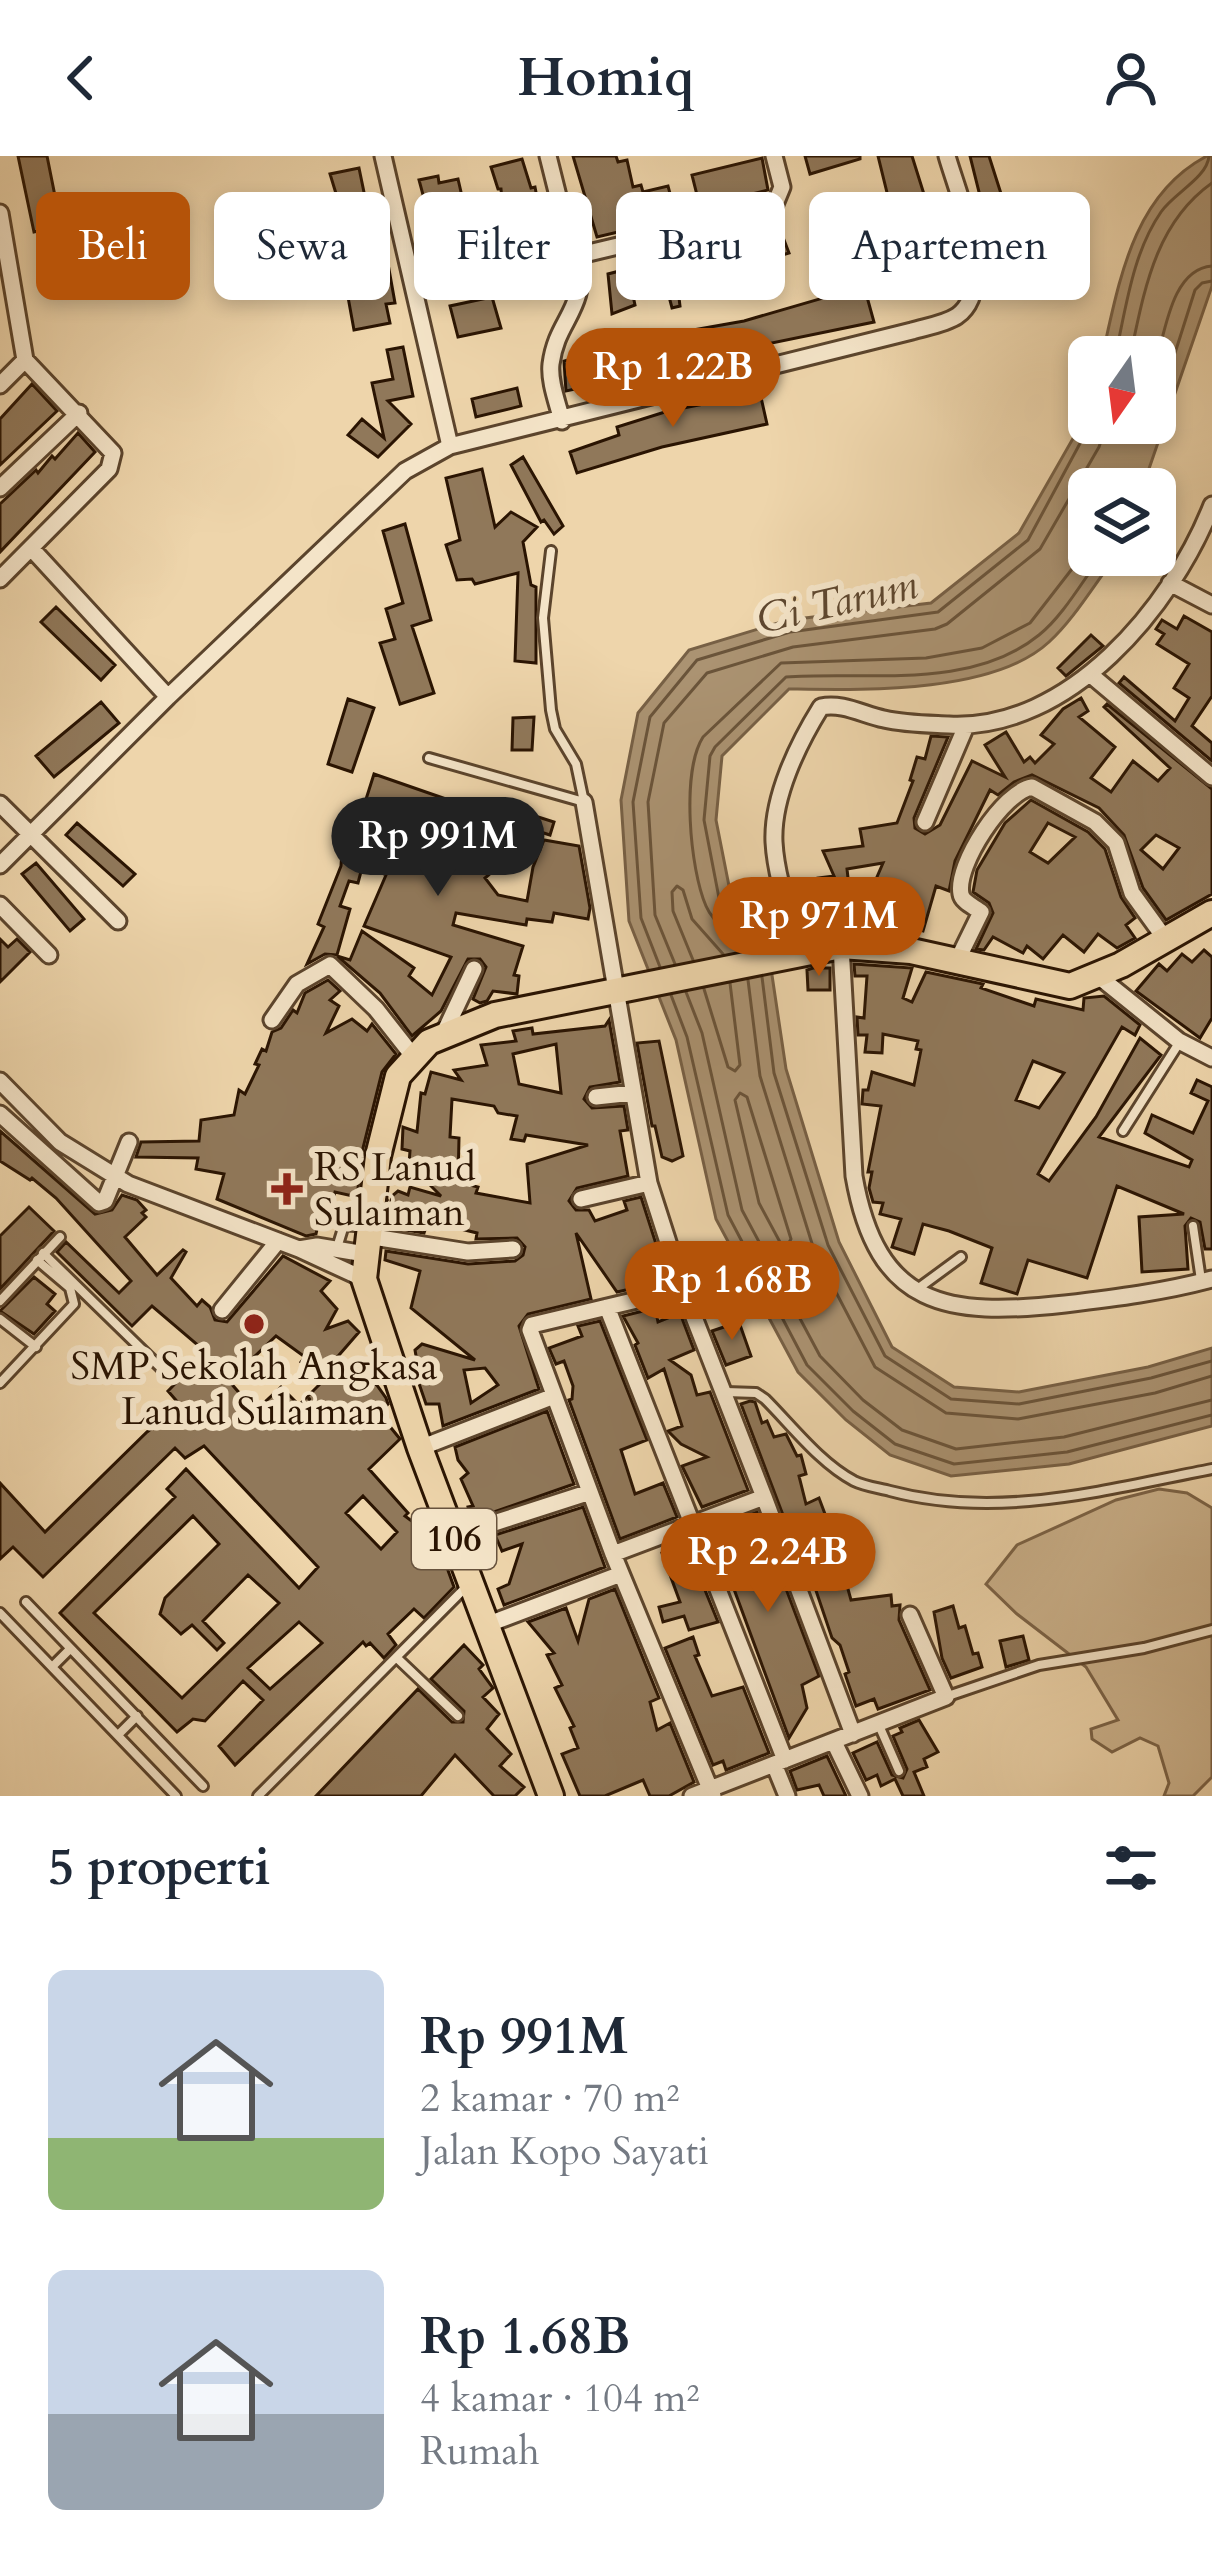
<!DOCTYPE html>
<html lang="id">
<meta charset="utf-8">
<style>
:root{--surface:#fff;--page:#f2f2f3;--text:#1f2937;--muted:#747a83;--accent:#b45309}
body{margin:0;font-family:Cardo,serif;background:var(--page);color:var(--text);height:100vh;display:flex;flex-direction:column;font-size:45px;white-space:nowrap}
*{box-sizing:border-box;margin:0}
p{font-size:39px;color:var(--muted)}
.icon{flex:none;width:66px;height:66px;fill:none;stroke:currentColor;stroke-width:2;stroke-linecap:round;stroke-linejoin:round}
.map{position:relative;height:1640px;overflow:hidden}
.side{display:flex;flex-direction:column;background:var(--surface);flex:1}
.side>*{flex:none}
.guide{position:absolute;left:36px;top:36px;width:1140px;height:108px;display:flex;gap:24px}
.needle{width:78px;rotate:194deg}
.tools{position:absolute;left:1068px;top:180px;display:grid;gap:24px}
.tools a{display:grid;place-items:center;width:108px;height:108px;border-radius:18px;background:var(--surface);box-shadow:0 6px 18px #0003;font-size:60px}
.price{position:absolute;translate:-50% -102px;padding:0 27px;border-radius:42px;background:var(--accent);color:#fff;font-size:39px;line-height:78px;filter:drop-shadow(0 3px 6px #0008)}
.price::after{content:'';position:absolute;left:50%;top:72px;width:36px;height:27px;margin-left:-18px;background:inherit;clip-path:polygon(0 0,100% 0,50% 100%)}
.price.selected{background:#222;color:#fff}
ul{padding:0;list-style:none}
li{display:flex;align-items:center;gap:36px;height:300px;padding:0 48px}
li span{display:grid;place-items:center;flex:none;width:336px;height:240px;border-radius:18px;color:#555}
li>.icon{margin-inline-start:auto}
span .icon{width:144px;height:144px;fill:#fffc;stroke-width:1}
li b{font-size:51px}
h2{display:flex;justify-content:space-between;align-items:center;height:144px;padding:0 48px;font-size:51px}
.tag{padding:0 42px;border-radius:18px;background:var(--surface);box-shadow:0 6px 18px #0003;font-size:42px;line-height:108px}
.tag.selected{background:var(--accent);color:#fff}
header{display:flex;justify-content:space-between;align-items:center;height:156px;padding:0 48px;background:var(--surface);font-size:54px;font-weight:800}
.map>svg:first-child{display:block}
.green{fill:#cdb48e;stroke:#7c6448;stroke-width:3}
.water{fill:#ab9372;stroke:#776045;stroke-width:3}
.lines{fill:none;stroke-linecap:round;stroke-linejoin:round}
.shore{stroke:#6a543a;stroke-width:3}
.building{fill:#90785a;stroke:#2a1402;stroke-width:3;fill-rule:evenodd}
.service-casing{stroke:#5b442c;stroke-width:14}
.minor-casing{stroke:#5b442c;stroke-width:21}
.primary-casing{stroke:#2a1402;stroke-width:30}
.service{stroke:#f4e4c8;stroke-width:8}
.minor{stroke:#f4e4c8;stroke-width:15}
.primary{stroke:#eed5ab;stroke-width:24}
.poi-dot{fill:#8f2418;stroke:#f4e4c8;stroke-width:4.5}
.labels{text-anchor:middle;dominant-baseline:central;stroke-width:12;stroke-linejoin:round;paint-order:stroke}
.shield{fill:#f4e4c8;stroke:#67523d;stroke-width:3}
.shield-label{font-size:36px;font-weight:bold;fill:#2a1402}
.poi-label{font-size:39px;fill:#2a1402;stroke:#f4e4c8;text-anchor:start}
.water-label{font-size:42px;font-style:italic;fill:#5e472f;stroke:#f4e4c8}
</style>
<header><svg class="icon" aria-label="back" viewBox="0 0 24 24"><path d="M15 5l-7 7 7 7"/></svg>Homiq<svg class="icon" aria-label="person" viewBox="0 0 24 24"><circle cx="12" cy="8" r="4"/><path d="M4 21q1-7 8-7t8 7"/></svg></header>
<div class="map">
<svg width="1212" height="1640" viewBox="0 0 1212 1640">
<rect width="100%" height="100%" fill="#eed5ab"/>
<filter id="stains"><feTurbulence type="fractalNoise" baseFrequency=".00167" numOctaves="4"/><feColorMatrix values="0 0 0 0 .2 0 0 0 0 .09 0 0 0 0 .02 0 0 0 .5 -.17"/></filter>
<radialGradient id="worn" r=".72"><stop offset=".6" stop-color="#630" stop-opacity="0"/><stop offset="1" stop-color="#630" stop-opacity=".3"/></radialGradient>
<!-- green -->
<path class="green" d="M1159,1333l28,4 25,15v269l-19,19h-29l5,-13 -11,-37 -18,-8 -28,14 -20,-13 -1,-10 27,-9 -32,-53 -69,-53 -31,-30 31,-39 99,-45z"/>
<!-- water -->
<path class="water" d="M1207,0h5v130l-70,203h-53v66h28c-22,28 -42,63 -68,87 -56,52 -187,48 -260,47l-67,67 -6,64 15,76 35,39 20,134 53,173 53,105 62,40 65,5 129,-25 64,-19v78l-143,38 -118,12 -61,-21 -44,-35 -48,-48 -82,-153 -40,-179 -47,-119 -8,-121 17,-87 51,-63 99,-30 143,-17 88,-70 56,-98 14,-41v29h66v-66h-53c17,-74 30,-162 105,-201z"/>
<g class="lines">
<!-- shore -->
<path class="shore" d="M1115,201c11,-48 17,-103 46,-145 13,-19 46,-34 48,-56
M1130,201c14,-64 24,-133 82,-174
M1155,210c10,-32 16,-97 57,-100
M1155,260l40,-126 7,-7 10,-2
M757,792l-3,-9 -35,-41 -15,-78 6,-64 5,-9 71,-70c81,-6 184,14 253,-42 24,-19 44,-55 63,-80
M742,794c-10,-15 -29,-27 -36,-44 -16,-37 -25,-134 -3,-169l78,-74 145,-5 56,-10 48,-25 59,-76
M693,804l-20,-49 -1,-19 5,-6 6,4 9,29 31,35
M675,808l-20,-49 -7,-113 16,-79 43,-50 86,-26 142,-18 12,-5 93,-75 59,-102 8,-24
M660,811l-19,-49 -8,-116 17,-85 47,-57 93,-28 148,-20 90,-72 63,-117
M762,821l12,96 54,172 57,111 66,43 68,5 132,-26 61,-17
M748,824l12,96 54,174 61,117 71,46 72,6 137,-26 57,-17
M704,833l24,78 7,4 5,-6 -10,-82
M686,836l16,41 40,177 78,146 43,44 39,30 54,19 108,-12 148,-37
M671,839l16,42 41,178 79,150 46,46 42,33 59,20 113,-12 145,-37
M740,937l7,4 44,142 -4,7 -6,-2 -22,-41 -24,-103z"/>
</g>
<!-- building -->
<path class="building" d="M18,0h29l14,70 -27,6z
M573,0h43l2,6 9,-2 6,27 8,-2 2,7 25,-6 7,26 -7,1 1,7 -72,17z
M805,0h55v3l-50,15z
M878,0h34l16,51 -35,10z
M970,0h19l30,94 -24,6z
M762,2l6,32 -68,17 -8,-32z
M522,3l9,29 4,-1 9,47 10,-1 2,11 -50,10 -5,-65h-3l-7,-22z
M359,12l7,34 6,-1 9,46h4l10,56 -9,1 4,19 -36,7 -6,-33 13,-3 -6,-29 -17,4 -11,-42 18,-4 -15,-49z
M438,20l1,7 19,-4 6,26 5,-1 5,24 -4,1 9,28 -36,12 -24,-89z
M781,76l8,21 -17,5 2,12 -11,3 -4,-8 -27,6 2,9 -21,5 -5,-11 -10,3 -6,-23z
M674,101l6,49 -8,2 -6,-23 -34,6 3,14 -23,9 -4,-40z
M864,130l10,36 -220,45 1,5 -89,19 -2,-30 84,-23 96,-17z
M492,141l9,31 -43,9 -8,-31z
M403,191l10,49 -25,5 23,23 -33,33 -30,-22 14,-16 22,19 -12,-55 21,-4 -6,-29z
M32,228l25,27 -57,54v-46z
M517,232l4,18 -45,11 -4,-18z
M760,237l7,31 -105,23 -85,26 -7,-21 49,-17 -2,-8 51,-16z
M78,277l17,19 -95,100v-48l36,-34 2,3 14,-17 3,3z
M523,301l40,69 -9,8 -10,-14 -3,2 -30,-57z
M482,313l13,58 16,-15 26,15 -14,15 8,43 5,2v76l-21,-2 3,-88 -43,11 -3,-5 -15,1 -11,-35 14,-5 -14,-62z
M405,368l26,96 -19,6 22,67 -34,11 -20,-61 15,-4 -9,-30 17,-6 -20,-72z
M56,451l59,58 -14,15 -60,-58z
M1184,460l28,16v64l-20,30 20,17v18l-93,-78 5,-6 51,44 14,-23 -15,-10 15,-24 -32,-20 7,-10 -8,-5 6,-9 15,9z
M1091,479l12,11 -37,30 -8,-8z
M1081,542l7,13 -9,6 36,30 -24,31 20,14 22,-31 25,20 12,-13 -66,-61 3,-3 105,85v105l-46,26 -23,-32 -19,-53 -25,-27 -67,-33 -18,7 -16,13 -8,-5 -35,71 -6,30 -13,-5 -13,45 -20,-6 -3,7 -22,-9 -3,9 -20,-4 28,-65 -36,6 4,36 -29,4 -4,-31 16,-2 -11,-25 40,-5 -3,-17 37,-6 16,-42 -3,-1 7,-23 8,2 6,-23 17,1 -34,81 1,10 10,6 15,-9 32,-64 33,16 -20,-32 21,-13 18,30 6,-5 5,6 19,-19 -13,-9 22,-26zM1156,679l23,13 -16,21 -22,-19z
M348,543l26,9 -22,64 -24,-8z
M101,546l18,21 -65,54 -18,-21z
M534,561l-2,33h-20l1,-32z
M374,618l95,33 -8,23 5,20 14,6 4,-5 15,15 -14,12 13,17 29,6 6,-34 11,-27 35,6 11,62 -2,11 -34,-6 -2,9 -25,-3 -1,6 -70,-12 -3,12 70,21 -9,29 5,1 -2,18 -24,-3 -6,10 -7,2 -7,-4 13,-32 -6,-8h-12l-27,52 -29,25 -32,-43 -43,-37 13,4 12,-29 52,37 -5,8 23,19 19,-38 -87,-31 22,-51 -23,-11 -5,19 -9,-2 -9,25 10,3 -13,46 -12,-1 -18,10 17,-37 -6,-3 23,-58 1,-15 7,2z
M1031,644l57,32 17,17 16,48 14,21 -9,7 9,13 -18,10 -19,-14 -14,18 -21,-17 -20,24 -16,-13 -4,7 -30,-16 -9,13 -8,-1 17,-36 -4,-10 -16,-11 4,-22 28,-47zM1048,667l27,14 -27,26 -18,-11z
M488,645l66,21 -4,13 -66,-21z
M77,667l58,51 -12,12 -57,-51z
M36,707l48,56 -14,12 -48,-57z
M0,783l8,8 9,-8 13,13 -30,30z
M1204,794l8,7v61l-12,20 -64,-47 23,-27 8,7 15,-17 10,8z
M854,808l58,4 -9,30 9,4 14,-30 57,12 -2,4 53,18 2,-7 47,11 1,-12 20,-2 36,29 -5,10 -13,-8 -84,147 11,7 47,-64 44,-79 21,17 -62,82 90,30 3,-7 -47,-27 7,-18 41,18 15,-32 -17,-8 6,-13 15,7v162h-7l-5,-27 -9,-4 -6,8 3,43 -46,3 -3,-55 45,-3 -67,-28 -30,92 -59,-18 -11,34 -36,-11 11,-35 -43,-17 -26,-7 -9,30 -22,-7 9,-28 -21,-5 3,-11 -10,-1 -4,-14 3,-16h-4l13,-66 -19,-2 1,-14h5l4,-18 42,13 7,-35 -5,-1 2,-8 -35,-7 -1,19 -17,-1 2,-17h-9l-1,-18 7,1 3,-42h-12zM1033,905l31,12 -25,35 -23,-8z
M813,812h17v22h-22l-1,-20z
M328,824l12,11 -10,9 9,6 -13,27 26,-14 15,12 5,-7 24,30 -14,18 -20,80 -5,45 -22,-5 -3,12 -9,-2 -7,32 -10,2 -89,-37 7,-25 -28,-5 2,-11 -62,-1 5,-15 58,-1 2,-21 33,-5 5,-25 6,4 14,-29 -4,-1 7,-15 4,2 6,-19 9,-4 12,-18 4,3 8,-20z
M609,864l11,62 -30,5 -6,12 8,9 32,-2 4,24 -8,1 8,45 -51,12 -8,13 7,9h13l6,11 32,-11 -3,-9 17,-4 24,75 -24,9 2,5 -26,6 -41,-59 15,66 -63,15 -9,12 20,63 -96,37 -4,-22h-13l-13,-38 5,1 -3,-17 7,-6 53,16 -64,-52 9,-37 -35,-11 1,-9 82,13 47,-3 8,-6 2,-8 -8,-9 -41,1 1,-6 -49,-12 -4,12 -30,-5 2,-9 -8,-2 4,-21 6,-5 10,4 2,-8 31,9 -32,-32 1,-13 -8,-2 1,-22 14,5 4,-39 4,1 6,-22 30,8 -7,-10 33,-5 -6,-20 35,-4 -3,-10 19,-3 1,6 72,-8zM556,888l5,49 -42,-9 -6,-30zM452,943l42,7 4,7 19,3 -6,23 13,2 2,-6 62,10 -61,19 3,39 -54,-10 2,-6 -20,-5 1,-44 -9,-1zM485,1212l13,17 -27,18 -7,-33z
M659,885l24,115 -11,5 -10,-4 -7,-31h-3l-15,-83z
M0,975l95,83 17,-4 10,-15 15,5 9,10 -4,3 4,4 -21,20 32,38 26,-25 3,2 -15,26 26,28 5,-6 8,7 5,13 12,2 56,-66 47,25 -9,10 16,18 -11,20 22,-8 11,11 -26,30 19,19 3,-3 11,11 10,-5 10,14 2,6 -9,9 21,26 -31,30 39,44 -3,3 32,24 17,47 -30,31 -10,-9 -26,25 8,11 -12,13 -14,-15 -4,3 -3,-4 -128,123 -16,-19 44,-46 -20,-19 -38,40 -12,-2 -16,13 -117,-119 115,-116 -8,-8 19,-20 113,119 19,-21 -114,-121 -19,12 -10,-10 -132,129 -30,-30 -13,12v-76l45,49 102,-100 34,-26 -13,-15 38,-39 -54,-46 -20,20 -75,-74 9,-10 53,51 12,-12 -75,-83 -24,-20 -2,2 -30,-19zM276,1180l29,21 -4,5 23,18 -25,25 -18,-18 -26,24 -26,-30zM363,1340l34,36 -16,17 -35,-36zM193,1360l26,28 -54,54 -5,16 21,20 11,-9 25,25 7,-7 -21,-22 45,-46 31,28 -97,95 -88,-85zM299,1466l23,21 -52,46 -22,-21z
M29,1051l25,24 -54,58v-53z
M34,1121l21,17 -8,10 8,7 -21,23 -34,-23z
M655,1152l3,14 22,-9 14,37 -24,10 21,15 6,20 13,-3 38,98 -46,17 -20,-41 25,-9 -26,-13 -13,-13 14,-5 -18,-57 -16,9 -13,-33 3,-2 -15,-27z
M600,1165l47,119 -26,10 14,44 28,-11 14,34 -57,22 -51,-139 3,-1 1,-13 -9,-25 -8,3 -7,-16 33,-12 -4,-10z
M739,1166l12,34 -25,9 -14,-34z
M750,1245l5,1 7,21 5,-2 7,16 12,-3 11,22 4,-1 5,19 -7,2 7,28 13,-6 9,24 -9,3 11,32 8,-4 13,47 40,-5 1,11 8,-1 -1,15 31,70 -52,19 -4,-10 -18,7 -11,-32 4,-2 -9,-27 -8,-7 -27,-80 -5,2 -59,-156z
M547,1255l27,73 -103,36 -3,-13 5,-1 -12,-27 7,-6 -10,-13 -3,-13z
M583,1351l22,60 -101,38 -6,-16 11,-5 13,-40 -20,7 -7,-16z
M757,1356l62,164 -17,9 5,23 -18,30 -61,-165 -3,1 -14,-36 27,-12 -2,-6z
M687,1390l31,76 -29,8 -5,-14 -21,6 -4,-15 21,-5 -18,-49z
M615,1433l44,109 -9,4 7,28 13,-7 24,59 -25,14h-19l-7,-16 -38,16h-25l-18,-42 16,-6 -8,-20 4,-2 -19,-38 7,-3 -15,-30 7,-2 -26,-31 38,-14 12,33 11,-42z
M953,1450l6,22 6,-2 8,28 5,-1 4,14 -31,11 -9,-20 -8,-46z
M1023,1480l6,24 -23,7 -6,-26z
M693,1481l6,18 -4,1 17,40 31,-9 26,66 -43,17 -3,-9 -10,4 -48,-117z
M464,1489l19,20 -4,4 14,19 -10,9 16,17 -12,15 24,25 -11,12 24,21 -9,9h-21l-39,-41 -34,41h-105l102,-107 34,33h11l1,-11 -33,-32z
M919,1564l19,32 -14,7 3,8 -13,5 10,24h-21l-8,-17 -14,7 -4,-11 -11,5 -13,-27 24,-11 15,33 11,3 4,-9 -14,-33 9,-4 -2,-4z
M827,1600l19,40h-22l-5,-11 -22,5 -7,-19z"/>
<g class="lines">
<!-- service casing -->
<g class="service-casing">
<path id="service" d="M429,602l155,44 -8,-38 -21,-35 -4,-19 -8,-92 8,-67
M1123,975l56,-88
M1193,1070l8,54
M336,1095l8,-26 22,2
M43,1097l120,117
M916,1134l45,-33
M0,1145l60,-64
M0,1163l36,28
M0,1227l74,-79 -4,-16 -33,-28
M726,1236l30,1 9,6c27,27 55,64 89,82 10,5 24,7 36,10 108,29 214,-1 322,-22
M26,1446l177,184
M0,1457l176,183
M397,1502l61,58
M52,1511l17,-17
M948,1540l91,-31 105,-17 68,-18
M878,1567l21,48
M118,1579l19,-19
M258,1640l207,-208"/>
</g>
<!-- minor casing -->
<g class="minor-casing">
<path id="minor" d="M548,0l23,92 9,7 193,-46 9,-22 -8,-31
M0,57l25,147 88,93 -4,16 -109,110
M0,229l25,-25
M562,265c-4,-17 -13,-39 -11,-57 6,-46 35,-51 29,-109
M450,290l462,-115c13,-4 33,-7 45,-15 41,-29 1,-121 -10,-160
M0,332l79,-75
M31,392l137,149
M1170,427l42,22
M1091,519l121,102
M584,646l65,381 34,106 81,208
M0,648l118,117
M925,666l41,-96
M0,709l168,-168 237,-226 45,-25 -67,-290
M0,749l49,50
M841,790l13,230c23,132 93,141 211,128 50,-6 99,-12 147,-25
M801,798c-10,-36 -25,-75 -27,-112 -2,-45 24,-98 47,-135 21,-5 43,8 63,12 21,5 44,5 65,6 120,6 223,-118 263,-220
M957,805l24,-49c-6,-5 -19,-10 -20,-18 -6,-29 43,-103 71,-107l63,35 21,21 16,50 34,47
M1097,819l82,66 33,17
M272,864l25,-36 33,-19 46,44 37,47
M444,877l30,-64
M0,925l60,61 68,42 171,65 65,30
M596,941l37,-4
M0,958l99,89 6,-2 24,-59
M581,1043l68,-16
M367,1080l101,16 45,-3
M299,1093l18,-3 48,8
M683,1133l-151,36 -2,5 83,224 100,242
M607,1151l178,453
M222,1154l56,-69
M420,1292l134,-52
M455,1386l36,-18 99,-32
M613,1398l151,-57 89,237
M486,1469l135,-51
M834,1586l26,54
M774,1608l13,32
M692,1640l254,-99 -36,-82"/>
</g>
<!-- primary casing -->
<g class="primary-casing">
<path id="primary" d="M551,1640l-131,-348 -56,-169 14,-123 20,-80 31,-34 66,-27 346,-69 70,5 159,35 51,-21 91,-52"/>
</g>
<!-- service -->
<use href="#service" class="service"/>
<!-- minor -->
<use href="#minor" class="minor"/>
<!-- primary -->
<use href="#primary" class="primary"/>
</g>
<!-- markers -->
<g class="poi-dot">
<path d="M281 1015h12v12h12v12h-12v12h-12v-12h-12v-12h12z"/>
<circle cx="254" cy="1168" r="12"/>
</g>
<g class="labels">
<!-- shield labels -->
<rect class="shield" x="412" y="1353" width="84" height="60" rx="9"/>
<g class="shield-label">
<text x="454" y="1383">106</text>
</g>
<!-- poi labels -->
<g class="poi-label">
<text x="314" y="1011">RS Lanud<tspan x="314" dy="45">Sulaiman</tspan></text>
<text x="254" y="1210" text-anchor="middle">SMP Sekolah Angkasa<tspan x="254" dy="45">Lanud Sulaiman</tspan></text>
</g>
<!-- water labels -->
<g class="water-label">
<text transform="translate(837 446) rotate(-13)">Ci Tarum</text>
</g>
</g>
<rect width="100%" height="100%" filter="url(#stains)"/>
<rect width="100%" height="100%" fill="url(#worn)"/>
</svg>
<div class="tools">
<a><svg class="needle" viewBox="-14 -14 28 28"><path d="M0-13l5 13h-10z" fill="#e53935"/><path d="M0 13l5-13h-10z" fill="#747a83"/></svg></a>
<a><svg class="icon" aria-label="layers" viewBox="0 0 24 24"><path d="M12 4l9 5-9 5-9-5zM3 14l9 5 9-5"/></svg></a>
</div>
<b class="price" style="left:673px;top:274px">Rp 1.22B</b>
<b class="price selected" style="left:438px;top:743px">Rp 991M</b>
<b class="price" style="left:819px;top:823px">Rp 971M</b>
<b class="price" style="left:732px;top:1187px">Rp 1.68B</b>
<b class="price" style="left:768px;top:1459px">Rp 2.24B</b>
<div class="guide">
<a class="tag selected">Beli</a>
<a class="tag">Sewa</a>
<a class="tag">Filter</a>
<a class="tag">Baru</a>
<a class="tag">Apartemen</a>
</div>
</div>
<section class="side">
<h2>5 properti<svg class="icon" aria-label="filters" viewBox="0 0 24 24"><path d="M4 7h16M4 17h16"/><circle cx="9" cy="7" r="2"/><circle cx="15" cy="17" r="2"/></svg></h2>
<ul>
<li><span style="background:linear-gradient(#c9d6e8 70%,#8fb573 0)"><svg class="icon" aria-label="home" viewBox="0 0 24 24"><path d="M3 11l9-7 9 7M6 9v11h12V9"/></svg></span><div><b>Rp 991M</b><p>2 kamar · 70 m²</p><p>Jalan Kopo Sayati</p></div></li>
<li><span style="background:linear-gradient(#c9d6e8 60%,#9aa5b1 0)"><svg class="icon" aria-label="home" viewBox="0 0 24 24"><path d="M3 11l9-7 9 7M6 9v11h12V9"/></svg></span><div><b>Rp 1.68B</b><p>4 kamar · 104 m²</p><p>Rumah</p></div></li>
</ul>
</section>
